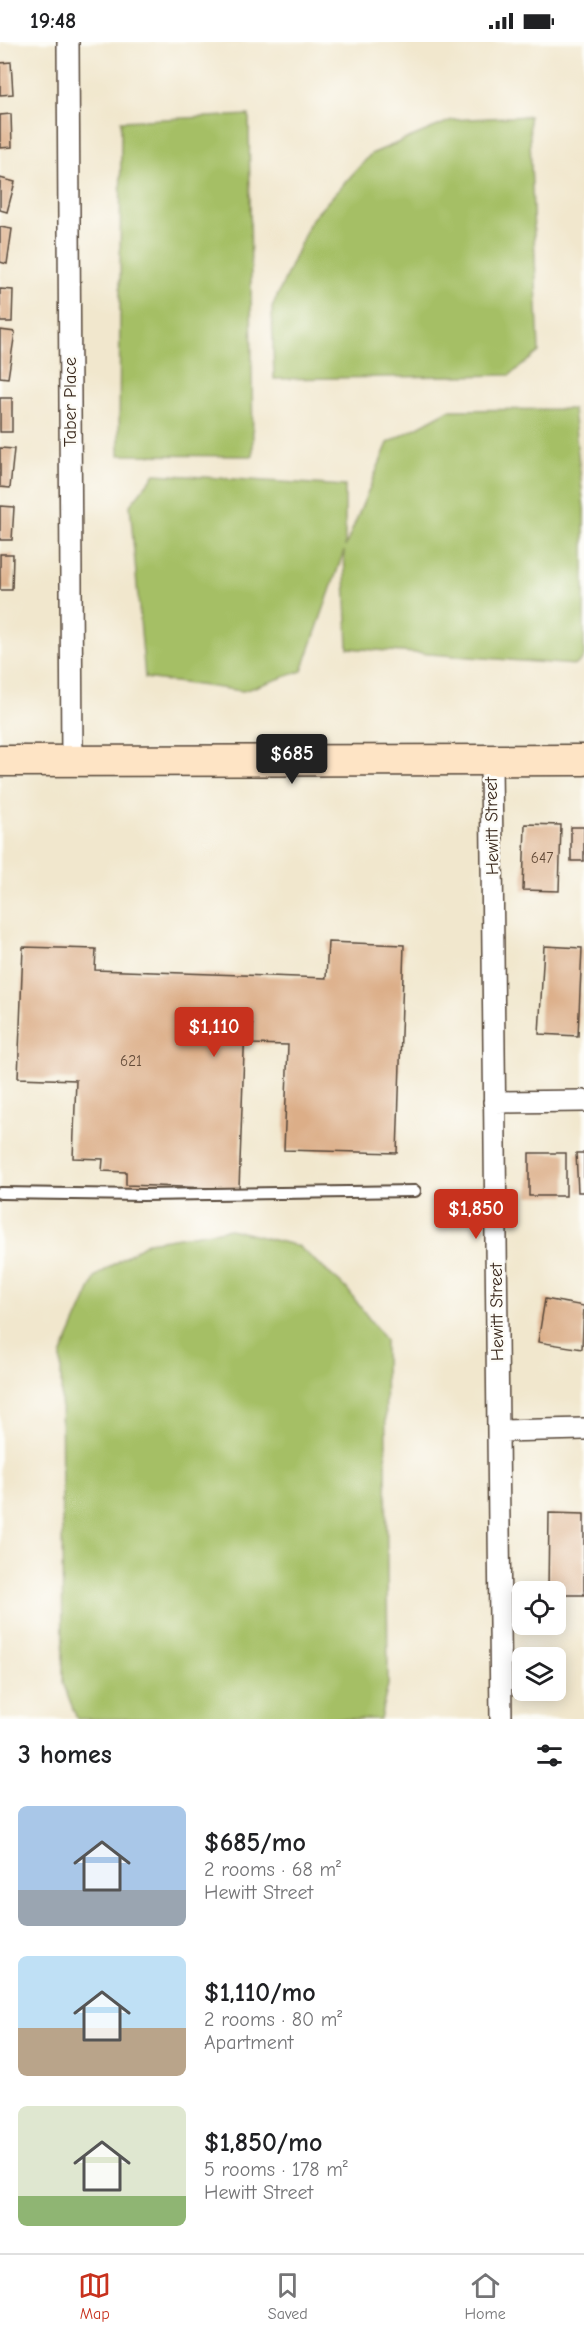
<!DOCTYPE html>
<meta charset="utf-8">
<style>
:root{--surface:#fff;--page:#f6f6f6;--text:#202124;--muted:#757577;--line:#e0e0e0;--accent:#c8321e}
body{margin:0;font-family:"Comic Neue",sans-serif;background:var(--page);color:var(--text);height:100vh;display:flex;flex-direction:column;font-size:22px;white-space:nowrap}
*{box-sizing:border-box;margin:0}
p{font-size:20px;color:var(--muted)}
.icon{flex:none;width:33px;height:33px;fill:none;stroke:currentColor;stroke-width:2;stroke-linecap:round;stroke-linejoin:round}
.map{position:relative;height:1677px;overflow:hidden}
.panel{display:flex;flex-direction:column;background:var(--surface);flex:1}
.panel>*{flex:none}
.tools{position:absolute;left:512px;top:1539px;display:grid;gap:12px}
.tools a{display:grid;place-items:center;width:54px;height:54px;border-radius:9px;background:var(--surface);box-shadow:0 3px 15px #0003;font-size:30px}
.price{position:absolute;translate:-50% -51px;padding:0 14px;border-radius:6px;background:var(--accent);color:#fff;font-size:20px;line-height:39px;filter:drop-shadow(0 2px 3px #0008)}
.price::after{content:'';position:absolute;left:50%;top:36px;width:18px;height:14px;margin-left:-9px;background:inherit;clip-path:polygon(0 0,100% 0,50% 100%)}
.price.selected{background:#222;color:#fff}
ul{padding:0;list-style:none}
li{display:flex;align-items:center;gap:18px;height:150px;padding:0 18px}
li span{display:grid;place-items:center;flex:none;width:168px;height:120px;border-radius:9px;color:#555}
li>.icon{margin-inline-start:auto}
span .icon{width:72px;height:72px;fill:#fffc;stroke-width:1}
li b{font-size:26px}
h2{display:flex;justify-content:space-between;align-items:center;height:72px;padding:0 18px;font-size:26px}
.status{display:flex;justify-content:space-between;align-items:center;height:42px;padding:0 30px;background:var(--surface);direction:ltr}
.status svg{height:16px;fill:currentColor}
.tab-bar{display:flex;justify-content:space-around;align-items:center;height:84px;border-top:2px solid var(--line);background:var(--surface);font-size:16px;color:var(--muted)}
.tab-bar a{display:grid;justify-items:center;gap:3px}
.tab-bar .selected{color:var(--accent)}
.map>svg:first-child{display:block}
.green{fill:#a5bf65;stroke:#707442;stroke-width:1.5}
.building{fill:#dcae88}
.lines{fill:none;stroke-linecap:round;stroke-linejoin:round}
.lane-casing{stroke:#564638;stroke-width:14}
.street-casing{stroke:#564638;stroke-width:24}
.secondary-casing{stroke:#564638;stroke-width:33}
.lane{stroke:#fff;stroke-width:10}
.street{stroke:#fff;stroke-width:21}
.secondary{stroke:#fee4c5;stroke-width:30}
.labels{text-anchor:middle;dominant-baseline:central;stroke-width:5;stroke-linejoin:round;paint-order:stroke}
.number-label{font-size:15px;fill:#634b38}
.street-label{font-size:18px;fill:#3b2a1e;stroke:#fdfcf7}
</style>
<div class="status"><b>19:48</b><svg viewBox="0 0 49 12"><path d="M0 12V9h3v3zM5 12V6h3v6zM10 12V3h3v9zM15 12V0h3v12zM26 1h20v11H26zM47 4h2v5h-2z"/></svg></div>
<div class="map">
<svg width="584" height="1677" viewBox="0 0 584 1677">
<rect width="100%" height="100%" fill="#fdfcf7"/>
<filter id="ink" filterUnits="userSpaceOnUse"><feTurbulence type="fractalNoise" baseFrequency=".0167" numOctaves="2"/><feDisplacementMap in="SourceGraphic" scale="12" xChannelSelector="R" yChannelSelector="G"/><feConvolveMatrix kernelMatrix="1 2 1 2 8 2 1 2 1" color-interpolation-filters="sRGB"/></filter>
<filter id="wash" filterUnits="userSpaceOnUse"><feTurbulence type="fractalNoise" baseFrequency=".008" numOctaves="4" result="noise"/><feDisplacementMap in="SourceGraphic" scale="24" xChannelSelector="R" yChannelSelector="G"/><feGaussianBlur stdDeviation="1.35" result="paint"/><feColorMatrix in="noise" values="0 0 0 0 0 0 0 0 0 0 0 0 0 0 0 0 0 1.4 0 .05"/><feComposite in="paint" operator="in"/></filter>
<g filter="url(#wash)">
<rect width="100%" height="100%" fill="#f1e7cd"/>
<!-- green -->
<path class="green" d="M249,73l4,341 -134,-1 2,-334z
M529,74l10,236 -29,23 -236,4 -2,-71 39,-88 60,-66 81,-34z
M573,367l11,100v148l-8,8 -228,-17 -4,-97 -42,120 -59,20 -98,-13 -15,-173 25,-31 190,12v61l43,-104 61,-33z
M230,1187l68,17 49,43 38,51 3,345 -8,34h-303l-14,-36 -2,-327 35,-80 52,-34z"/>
<g id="blocks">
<!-- building -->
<path class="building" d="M11,20l2,32 -13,1v-32z
M11,72l1,33 -12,1v-33z
M0,136l15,4 -8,30 -7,-2z
M0,185l12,2 -5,35 -7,-2z
M0,247l13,1 -1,32h-12z
M0,288l15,2 -7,46 -8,-1z
M0,356h12v34h-12z
M0,406l14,1 -4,39 -10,-1z
M0,464l14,1 -2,33h-12z
M0,512h13l-1,36h-12z
M525,782l36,1 -2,66 -36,-1z
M571,785h13v34h-13z
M328,900l76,3 -7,208 -113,-3 4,-105 -36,-1 1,-19h-8l-6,164 -113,-4v-13l-24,-1 1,-12 -30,-1 3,-78 -58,-2 5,-131 73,2 -1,21 231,8z
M544,904l38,2 -4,88 -39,-2z
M529,1111h37v43h-37z
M576,1111h8v39h-6z
M545,1257l39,7 -2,43 -44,-7z
M549,1471l35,1v81h-29v-3h-7z"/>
</g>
</g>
<g filter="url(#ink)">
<use href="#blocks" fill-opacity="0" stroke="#564638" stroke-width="1.5"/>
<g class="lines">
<!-- lane casing -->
<g class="lane-casing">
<path id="lane" d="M0,1151l143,2 272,-4"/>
</g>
<!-- street casing -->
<g class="street-casing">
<path id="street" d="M68,0l4,721
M491,719l10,958
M494,1060l90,-1
M498,1389l86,-2"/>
</g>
<!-- secondary casing -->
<g class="secondary-casing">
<path id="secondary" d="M0,719l584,-1"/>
</g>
<!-- lane -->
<use href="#lane" class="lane"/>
<!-- street -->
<use href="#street" class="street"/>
<!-- secondary -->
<use href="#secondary" class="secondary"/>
</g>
</g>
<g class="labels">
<!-- number labels -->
<g class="number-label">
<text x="542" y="816">647</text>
<text x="131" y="1019">621</text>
</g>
<!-- street labels -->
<g class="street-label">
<text transform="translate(70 360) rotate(-90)">Taber Place</text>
<text transform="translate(492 784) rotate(-91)">Hewitt Street</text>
<text transform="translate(497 1270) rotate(-91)">Hewitt Street</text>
</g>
</g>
</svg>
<div class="tools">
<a><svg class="icon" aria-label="locate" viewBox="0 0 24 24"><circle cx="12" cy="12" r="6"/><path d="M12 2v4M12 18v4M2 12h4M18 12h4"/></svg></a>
<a><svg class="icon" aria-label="layers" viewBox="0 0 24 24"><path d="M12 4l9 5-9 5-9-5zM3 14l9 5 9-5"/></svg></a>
</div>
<b class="price selected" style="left:292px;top:743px">$685</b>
<b class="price" style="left:214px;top:1016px">$1,110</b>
<b class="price" style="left:476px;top:1198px">$1,850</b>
</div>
<section class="panel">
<h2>3 homes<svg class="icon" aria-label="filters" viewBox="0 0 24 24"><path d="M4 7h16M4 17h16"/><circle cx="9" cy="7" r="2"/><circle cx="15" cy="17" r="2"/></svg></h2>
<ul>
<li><span style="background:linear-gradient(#a9c7e8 70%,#9aa5b1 0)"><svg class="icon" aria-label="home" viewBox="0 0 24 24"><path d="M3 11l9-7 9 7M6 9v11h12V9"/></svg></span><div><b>$685/mo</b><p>2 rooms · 68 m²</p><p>Hewitt Street</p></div></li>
<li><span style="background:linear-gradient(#bfe0f5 60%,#b9a48a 0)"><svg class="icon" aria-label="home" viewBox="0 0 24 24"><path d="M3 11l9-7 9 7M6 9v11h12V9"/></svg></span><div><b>$1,110/mo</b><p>2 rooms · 80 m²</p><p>Apartment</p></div></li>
<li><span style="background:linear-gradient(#dfe7d0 75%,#8fb573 0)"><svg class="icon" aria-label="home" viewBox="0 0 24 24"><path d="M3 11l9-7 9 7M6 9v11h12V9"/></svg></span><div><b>$1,850/mo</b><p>5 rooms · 178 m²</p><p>Hewitt Street</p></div></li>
</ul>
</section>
<nav class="tab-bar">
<a class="selected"><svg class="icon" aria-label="map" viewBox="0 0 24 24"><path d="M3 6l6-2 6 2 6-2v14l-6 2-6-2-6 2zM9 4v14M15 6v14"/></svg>Map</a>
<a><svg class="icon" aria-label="saved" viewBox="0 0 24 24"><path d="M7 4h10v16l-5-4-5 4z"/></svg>Saved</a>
<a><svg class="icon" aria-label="home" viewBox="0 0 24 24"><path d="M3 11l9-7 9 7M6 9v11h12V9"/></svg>Home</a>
</nav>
